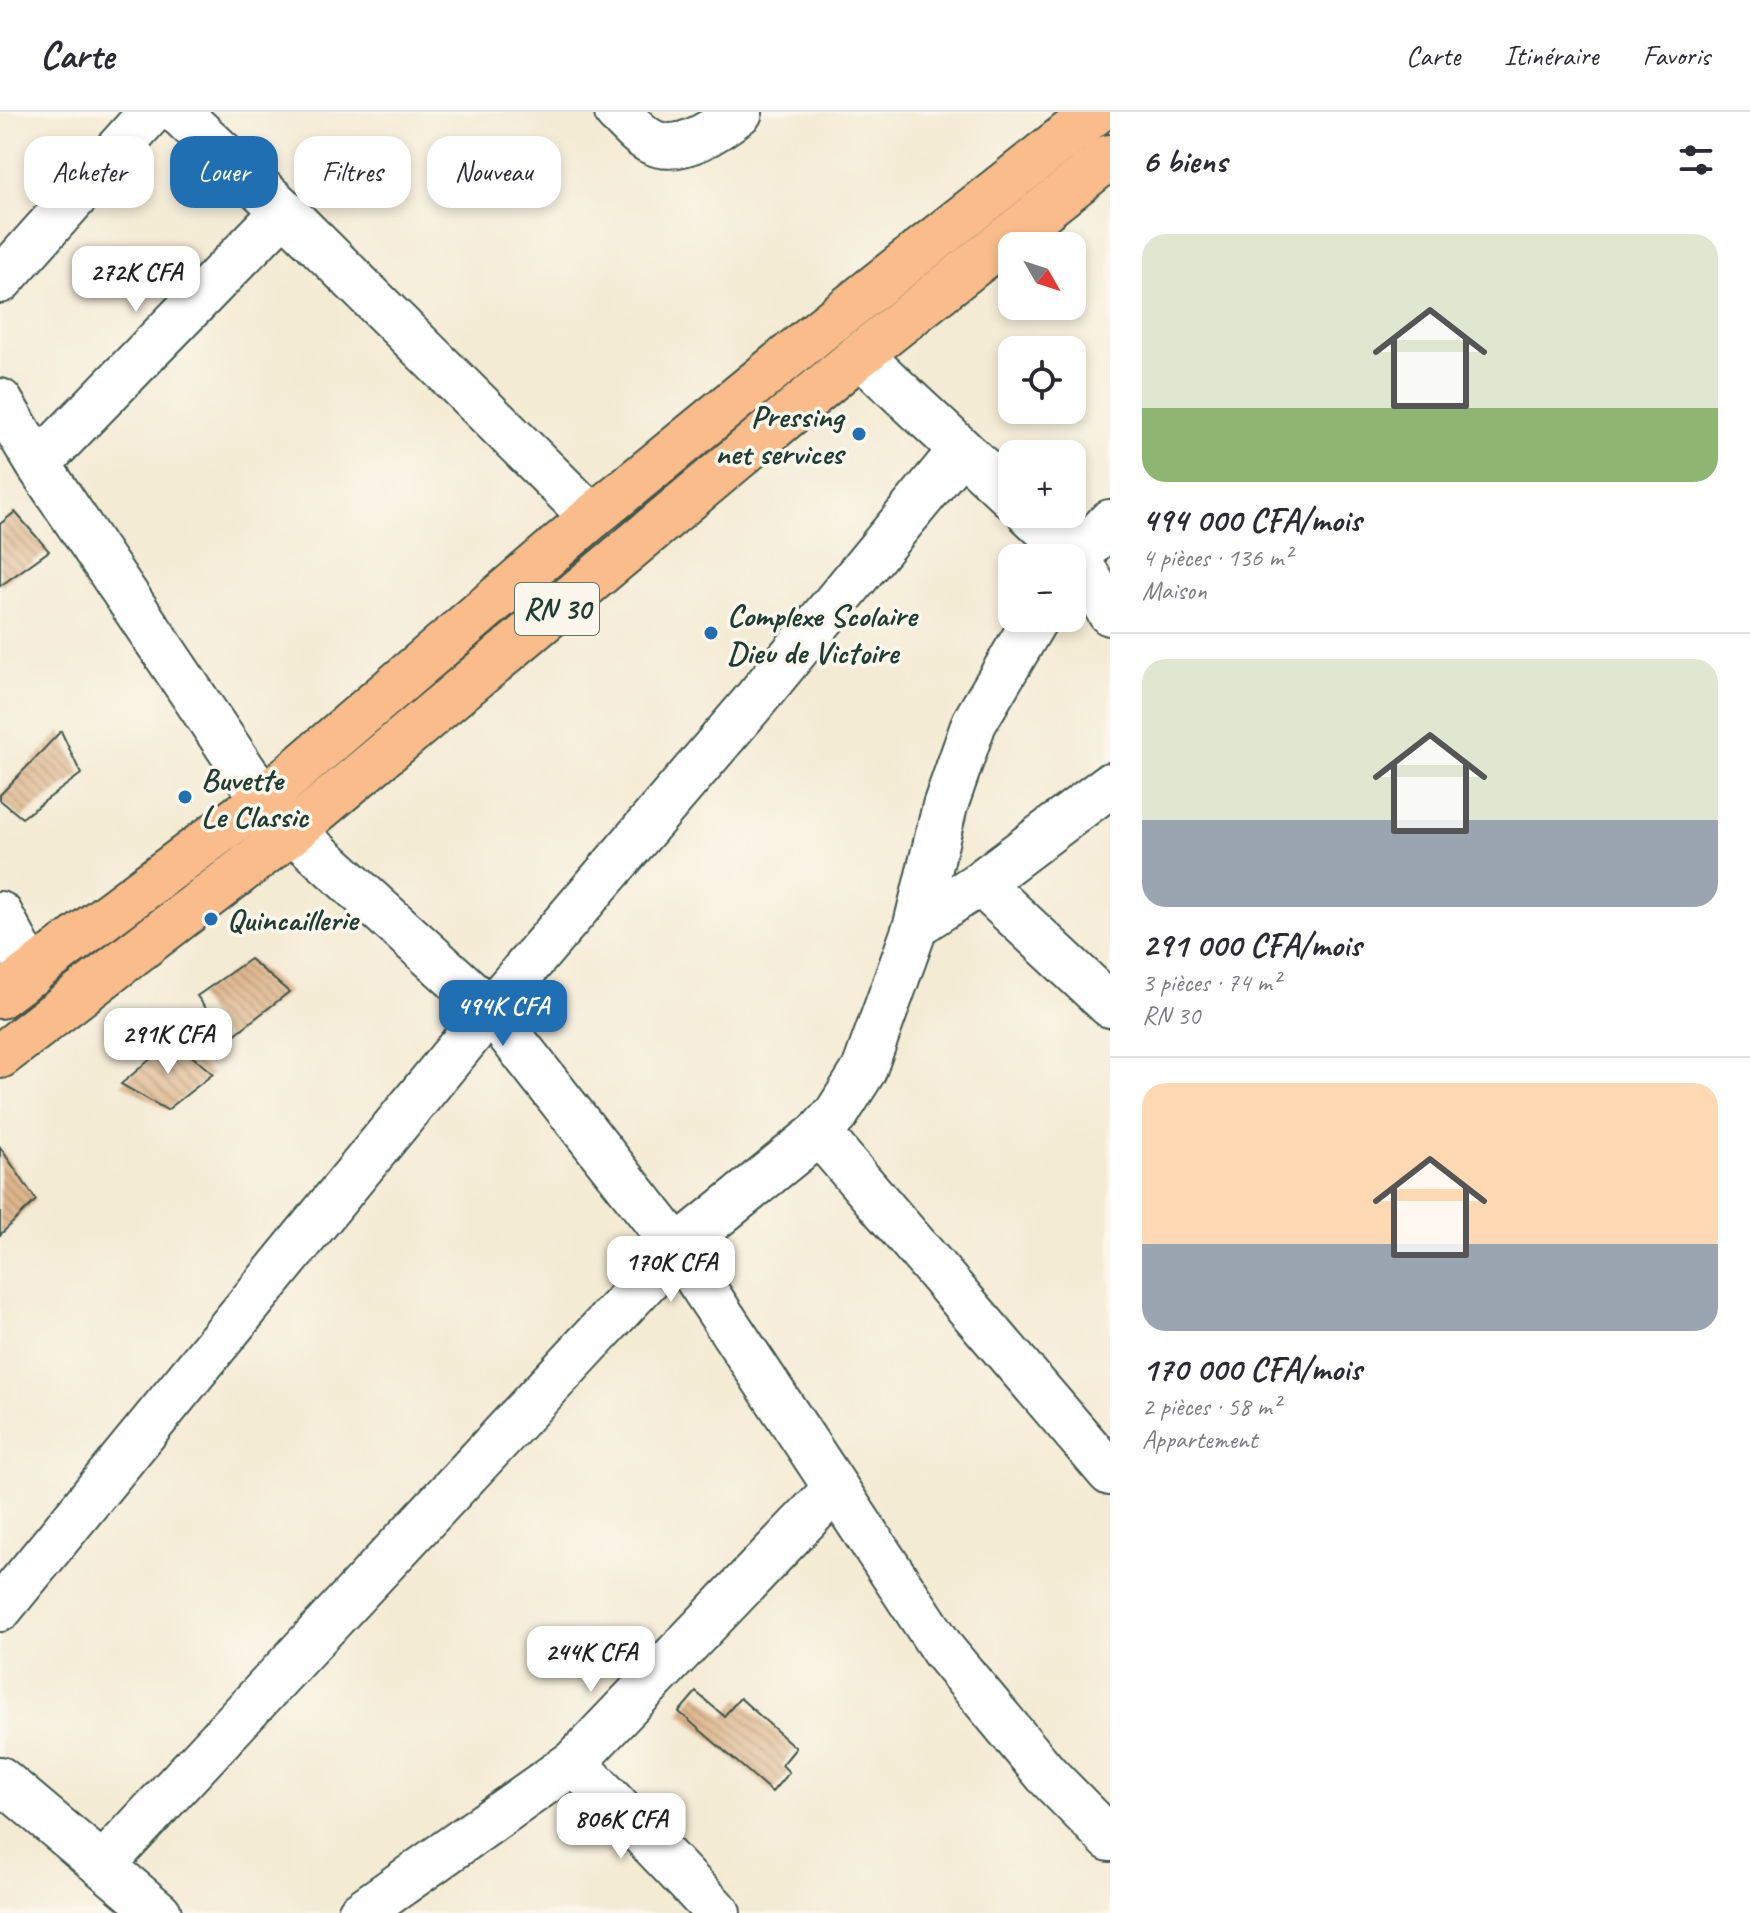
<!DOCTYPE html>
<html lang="fr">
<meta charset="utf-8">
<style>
:root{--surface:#fff;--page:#f2f2f3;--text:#2b2b33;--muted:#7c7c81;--line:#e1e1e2;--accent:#1f6fb2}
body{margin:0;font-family:Caveat,sans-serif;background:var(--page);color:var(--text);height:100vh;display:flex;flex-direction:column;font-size:30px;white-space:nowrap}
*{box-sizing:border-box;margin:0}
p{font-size:26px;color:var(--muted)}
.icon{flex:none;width:44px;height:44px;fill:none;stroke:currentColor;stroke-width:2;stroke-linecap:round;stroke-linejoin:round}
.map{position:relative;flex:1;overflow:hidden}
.details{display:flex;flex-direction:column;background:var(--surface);width:640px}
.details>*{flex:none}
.banner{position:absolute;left:24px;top:24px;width:760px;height:72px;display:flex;gap:16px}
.needle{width:52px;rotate:129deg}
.fabs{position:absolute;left:998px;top:120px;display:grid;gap:16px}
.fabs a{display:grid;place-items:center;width:88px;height:88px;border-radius:16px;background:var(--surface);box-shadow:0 4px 12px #0003;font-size:40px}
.price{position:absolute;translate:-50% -68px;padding:0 18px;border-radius:16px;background:#fff;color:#222;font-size:26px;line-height:52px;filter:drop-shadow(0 2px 4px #0008)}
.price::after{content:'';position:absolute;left:50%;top:48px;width:24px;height:18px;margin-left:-12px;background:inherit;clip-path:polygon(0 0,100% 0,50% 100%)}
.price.selected{background:var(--accent);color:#fff}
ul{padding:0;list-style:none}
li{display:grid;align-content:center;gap:16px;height:424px;padding:0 32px}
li+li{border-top:2px solid var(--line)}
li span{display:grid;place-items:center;height:248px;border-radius:24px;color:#555}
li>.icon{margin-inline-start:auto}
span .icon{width:144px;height:144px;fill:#fffc;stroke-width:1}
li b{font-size:34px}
h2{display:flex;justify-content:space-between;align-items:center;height:96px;padding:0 32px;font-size:34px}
.pill{padding:0 28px;border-radius:24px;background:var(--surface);box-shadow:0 4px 12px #0003;font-size:28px;line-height:72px}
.pill.selected{background:var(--accent);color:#fff}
header{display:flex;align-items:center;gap:48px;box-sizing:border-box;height:112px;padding:0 40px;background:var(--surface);border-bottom:2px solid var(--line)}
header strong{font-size:38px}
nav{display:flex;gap:44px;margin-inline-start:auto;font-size:28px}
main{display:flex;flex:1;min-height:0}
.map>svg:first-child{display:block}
.building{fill:url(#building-back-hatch)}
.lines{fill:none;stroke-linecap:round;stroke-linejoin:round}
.minor-casing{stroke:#3f574c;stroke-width:48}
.major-casing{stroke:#3f574c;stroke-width:48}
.minor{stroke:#fff;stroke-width:44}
.major{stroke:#f9bc8a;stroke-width:44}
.poi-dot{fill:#1f6fb2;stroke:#fbf7ec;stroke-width:3}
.labels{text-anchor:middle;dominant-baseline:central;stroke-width:7;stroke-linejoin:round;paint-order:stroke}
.shield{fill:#fbf7ec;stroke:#61756b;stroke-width:2}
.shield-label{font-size:30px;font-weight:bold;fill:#1f3d34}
.poi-label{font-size:32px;font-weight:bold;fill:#1f3d34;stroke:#fbf7ec;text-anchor:start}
</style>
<header>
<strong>Carte</strong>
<nav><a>Carte</a><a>Itinéraire</a><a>Favoris</a></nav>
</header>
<main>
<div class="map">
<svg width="1110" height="1801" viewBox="0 0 1110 1801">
<defs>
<pattern id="building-back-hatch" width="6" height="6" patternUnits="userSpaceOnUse" patternTransform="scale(2)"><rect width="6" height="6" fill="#deb68c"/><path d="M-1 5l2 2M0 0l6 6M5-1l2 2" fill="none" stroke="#b39573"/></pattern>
</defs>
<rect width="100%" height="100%" fill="#fbf7ec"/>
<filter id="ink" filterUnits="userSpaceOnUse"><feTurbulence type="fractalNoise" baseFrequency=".0125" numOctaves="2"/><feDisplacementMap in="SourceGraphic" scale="16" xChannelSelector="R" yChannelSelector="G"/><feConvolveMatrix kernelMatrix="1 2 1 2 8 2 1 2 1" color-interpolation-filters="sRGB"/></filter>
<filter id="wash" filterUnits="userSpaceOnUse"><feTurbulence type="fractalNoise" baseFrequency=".006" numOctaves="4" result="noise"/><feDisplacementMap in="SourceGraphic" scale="32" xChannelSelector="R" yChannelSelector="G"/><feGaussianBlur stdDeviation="1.8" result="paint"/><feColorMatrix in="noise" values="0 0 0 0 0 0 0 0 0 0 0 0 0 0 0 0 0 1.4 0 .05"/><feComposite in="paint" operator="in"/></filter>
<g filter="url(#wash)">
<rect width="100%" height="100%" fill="#f4ebd4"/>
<g id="blocks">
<!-- building -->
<path class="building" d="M15,400l34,39 -49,35v-62z
M61,619l20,43 -59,44 -22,-18v-5z
M250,847l39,33 -60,47 -32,-43z
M173,928l40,34 -46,36 -46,-26z
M0,1035l36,53 -36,35z
M696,1580l28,24 16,-18 56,50 -14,17 7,7 -17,20 -93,-80z"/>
</g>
</g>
<g filter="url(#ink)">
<use href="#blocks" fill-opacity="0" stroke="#3f574c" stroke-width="2"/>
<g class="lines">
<!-- minor casing -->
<g class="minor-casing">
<path id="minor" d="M178,0l106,99 308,306
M617,0c10,9 22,24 35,30 28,14 67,-14 88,-30
M0,169l151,-169
M860,243l152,142
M0,289l38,63 225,335 30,32 197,179 187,238 266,402 103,124 64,65
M38,352l246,-253
M1030,402l46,43 34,56
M1072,451l38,-41
M980,771l130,122
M0,802l32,59
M916,813l64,-42 130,-98
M819,1021l291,340
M0,1497l490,-599 261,-305 210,-255
M574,1650l144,151
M0,1667l159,134
M103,1753l574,-617 142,-115 18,-20 27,-43 52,-145 29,-119 29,-83 62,-105
M360,1801l214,-151 261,-273"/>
</g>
<!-- major casing -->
<g class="major-casing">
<path id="major" d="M0,884l263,-197 329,-282 237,-194 267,-211
M0,944l293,-225 567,-476 250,-198"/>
</g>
<!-- minor -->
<use href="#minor" class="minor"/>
<!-- major -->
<use href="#major" class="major"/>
</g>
</g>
<!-- markers -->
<g class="poi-dot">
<circle cx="859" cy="322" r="8"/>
<circle cx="711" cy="521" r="8"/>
<circle cx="185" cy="685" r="8"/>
<circle cx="211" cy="807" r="8"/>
</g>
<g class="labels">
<!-- shield labels -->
<rect class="shield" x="515" y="471" width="84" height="52" rx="6"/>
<g class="shield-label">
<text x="557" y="497">RN 30</text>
</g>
<!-- poi labels -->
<g class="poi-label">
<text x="843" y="304" text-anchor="end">Pressing<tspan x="843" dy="37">net services</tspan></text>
<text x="727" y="503">Complexe Scolaire<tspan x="727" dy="37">Dieu de Victoire</tspan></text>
<text x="201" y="667">Buvette<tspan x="201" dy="37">Le Classic</tspan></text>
<text x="227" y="807">Quincaillerie</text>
</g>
</g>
</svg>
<div class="fabs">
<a><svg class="needle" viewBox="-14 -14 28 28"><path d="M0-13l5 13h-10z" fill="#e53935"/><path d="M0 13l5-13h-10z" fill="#7c7c81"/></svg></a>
<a><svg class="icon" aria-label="locate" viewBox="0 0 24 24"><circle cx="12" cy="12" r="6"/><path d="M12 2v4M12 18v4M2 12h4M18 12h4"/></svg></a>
<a>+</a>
<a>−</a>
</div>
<b class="price" style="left:136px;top:202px">272K CFA</b>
<b class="price selected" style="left:503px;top:936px">494K CFA</b>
<b class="price" style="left:168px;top:964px">291K CFA</b>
<b class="price" style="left:671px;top:1192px">170K CFA</b>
<b class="price" style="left:591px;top:1582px">244K CFA</b>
<b class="price" style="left:621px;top:1749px">806K CFA</b>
<div class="banner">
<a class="pill">Acheter</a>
<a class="pill selected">Louer</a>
<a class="pill">Filtres</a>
<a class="pill">Nouveau</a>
</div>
</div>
<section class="details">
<h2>6 biens<svg class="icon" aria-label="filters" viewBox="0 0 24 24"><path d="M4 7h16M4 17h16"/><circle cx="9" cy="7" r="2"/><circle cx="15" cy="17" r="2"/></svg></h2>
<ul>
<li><span style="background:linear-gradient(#dfe7d0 70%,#8fb573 0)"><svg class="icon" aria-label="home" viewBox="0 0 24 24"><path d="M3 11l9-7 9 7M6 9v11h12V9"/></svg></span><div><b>494 000 CFA/mois</b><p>4 pièces · 136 m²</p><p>Maison</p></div></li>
<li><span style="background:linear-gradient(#dfe7d0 65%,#9aa5b1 0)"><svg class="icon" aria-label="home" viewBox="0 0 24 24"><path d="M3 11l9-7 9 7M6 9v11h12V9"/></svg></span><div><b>291 000 CFA/mois</b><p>3 pièces · 74 m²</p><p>RN 30</p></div></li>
<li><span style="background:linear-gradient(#ffd9b3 65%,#9aa5b1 0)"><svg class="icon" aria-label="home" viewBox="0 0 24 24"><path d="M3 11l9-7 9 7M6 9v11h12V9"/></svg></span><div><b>170 000 CFA/mois</b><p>2 pièces · 58 m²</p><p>Appartement</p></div></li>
</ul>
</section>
</main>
